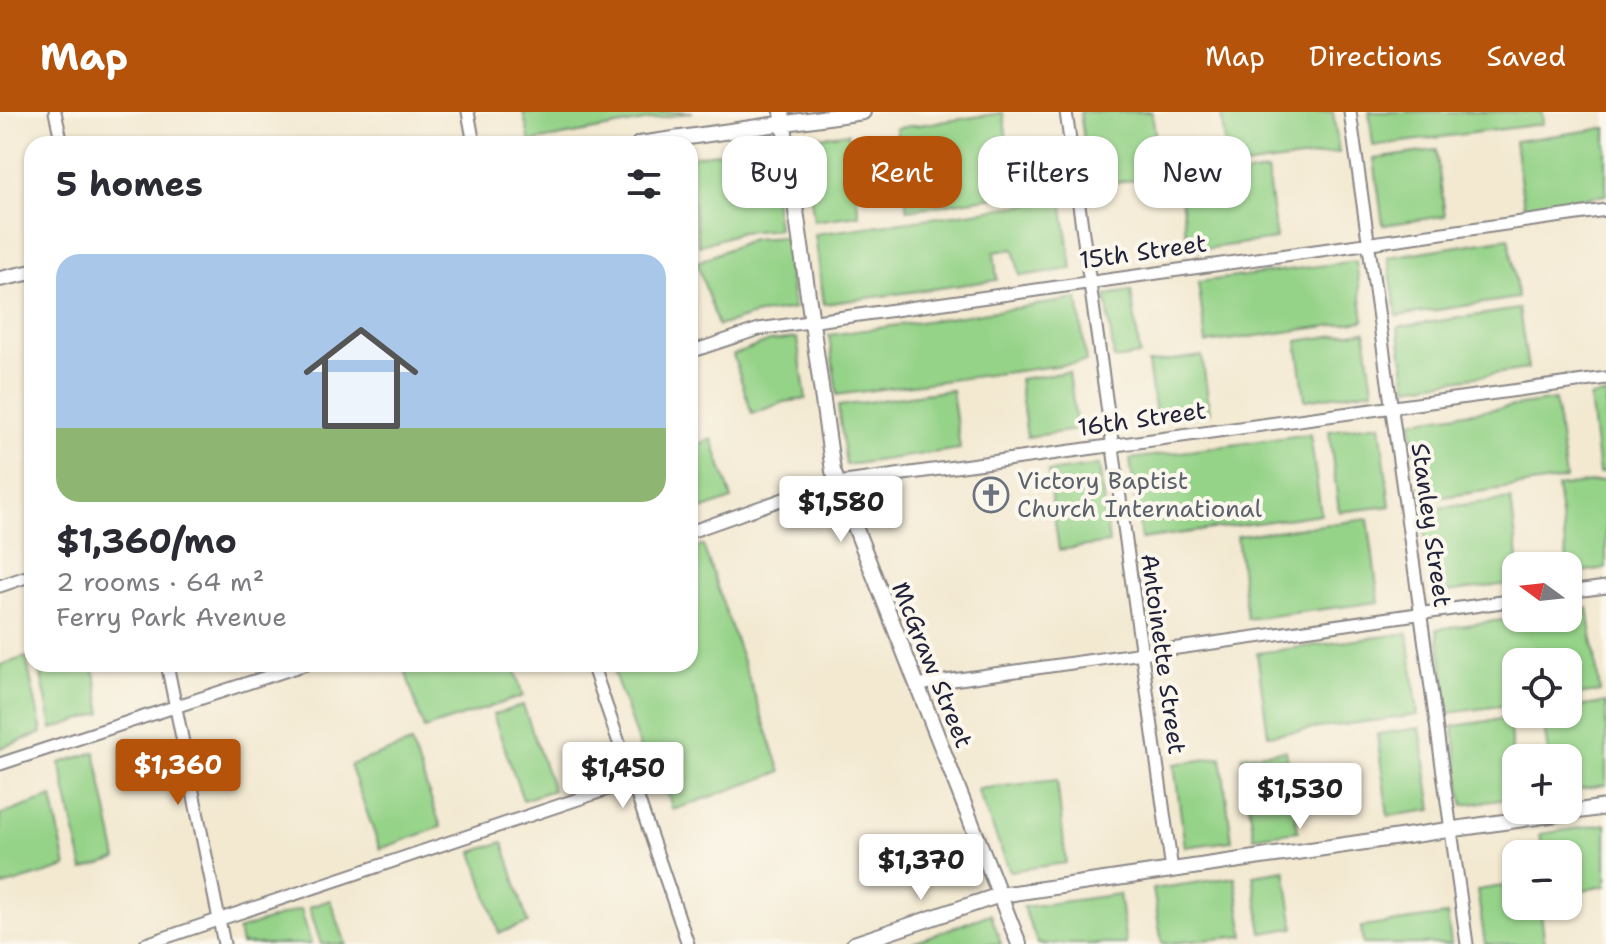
<!DOCTYPE html>
<meta charset="utf-8">
<style>
:root{--surface:#fff;--page:#f2f2f3;--text:#2b2b33;--muted:#7c7c81;--line:#e1e1e2;--accent:#b45309}
body{margin:0;font-family:"Shantell Sans",sans-serif;background:var(--page);color:var(--text);height:100vh;display:flex;flex-direction:column;font-size:30px;white-space:nowrap}
*{box-sizing:border-box;margin:0}
p{font-size:26px;color:var(--muted)}
.icon{flex:none;width:44px;height:44px;fill:none;stroke:currentColor;stroke-width:2;stroke-linecap:round;stroke-linejoin:round}
.map{position:relative;flex:1;overflow:hidden}
.panel{position:absolute;left:24px;top:24px;width:674px;height:536px;display:flex;flex-direction:column;background:var(--surface);border-radius:24px;box-shadow:0 2px 6px #0004}
.panel>*{flex:none}
.hud{position:absolute;left:722px;top:24px;width:760px;height:72px;display:flex;gap:16px}
.needle{width:52px;rotate:285deg}
.tools{position:absolute;left:1502px;top:440px;display:grid;gap:16px}
.tools a{display:grid;place-items:center;width:80px;height:80px;border-radius:16px;background:var(--surface);box-shadow:0 2px 6px #0004;font-size:40px}
.price{position:absolute;translate:-50% -68px;padding:0 18px;border-radius:8px;background:#fff;color:#222;font-size:26px;line-height:52px;filter:drop-shadow(0 2px 4px #0008)}
.price::after{content:'';position:absolute;left:50%;top:48px;width:24px;height:18px;margin-left:-12px;background:inherit;clip-path:polygon(0 0,100% 0,50% 100%)}
.price.active{background:var(--accent);color:#fff}
ul{padding:0;list-style:none}
li{display:grid;align-content:center;gap:16px;height:424px;padding:0 32px}
li+li{border-top:2px solid var(--line)}
li span{display:grid;place-items:center;height:248px;border-radius:24px;color:#555}
li>.icon{margin-inline-start:auto}
span .icon{width:144px;height:144px;fill:#fffc;stroke-width:1}
li b{font-size:34px}
h2{display:flex;justify-content:space-between;align-items:center;height:96px;padding:0 32px;font-size:34px}
.tag{padding:0 28px;border-radius:24px;background:var(--surface);box-shadow:0 2px 6px #0004;font-size:28px;line-height:72px}
.tag.active{background:var(--accent);color:#fff}
header{display:flex;align-items:center;gap:48px;box-sizing:border-box;height:112px;padding:0 40px;background:var(--accent);color:#fff}
header strong{font-size:38px}
nav{display:flex;gap:44px;margin-inline-start:auto;font-size:28px}
.map>svg:first-child{display:block}
.green{fill:#95d388;stroke:#5c7a62;stroke-width:2}
.lines{fill:none;stroke-linecap:round;stroke-linejoin:round}
.minor-casing{stroke:#8a8686;stroke-width:15}
.tertiary-casing{stroke:#8a8686;stroke-width:18}
.minor{stroke:#fff;stroke-width:11}
.tertiary{stroke:#fff;stroke-width:14}
.labels{text-anchor:middle;dominant-baseline:central;stroke-width:8;stroke-linejoin:round;paint-order:stroke}
.street-label{font-size:24px;fill:#22223b;stroke:#fbf7ec}
.worship-label{font-size:24px;fill:#5b616d;stroke:#fbf7ec;text-anchor:start}
</style>
<header>
<strong>Map</strong>
<nav><a>Map</a><a>Directions</a><a>Saved</a></nav>
</header>
<div class="map">
<svg width="1606" height="832" viewBox="0 0 1606 832">
<rect width="100%" height="100%" fill="#fbf7ec"/>
<filter id="ink" filterUnits="userSpaceOnUse"><feTurbulence type="fractalNoise" baseFrequency=".0125" numOctaves="2"/><feDisplacementMap in="SourceGraphic" scale="16" xChannelSelector="R" yChannelSelector="G"/><feConvolveMatrix kernelMatrix="1 2 1 2 8 2 1 2 1" color-interpolation-filters="sRGB"/></filter>
<filter id="wash" filterUnits="userSpaceOnUse"><feTurbulence type="fractalNoise" baseFrequency=".006" numOctaves="4" result="noise"/><feDisplacementMap in="SourceGraphic" scale="32" xChannelSelector="R" yChannelSelector="G"/><feGaussianBlur stdDeviation="1.8" result="paint"/><feColorMatrix in="noise" values="0 0 0 0 0 0 0 0 0 0 0 0 0 0 0 0 0 1.4 0 .05"/><feComposite in="paint" operator="in"/></filter>
<g filter="url(#wash)">
<rect width="100%" height="100%" fill="#f3e9d1"/>
<!-- green -->
<path class="green" d="M523,0h170l-163,30z
M1080,0h72l9,64 -71,10z
M1221,0h112l6,41 -111,15z
M1369,0h173l1,12 -170,22z
M1003,1l12,81 -108,16 -11,-82z
M1606,16v67l-82,12 -9,-66z
M848,21l11,82 -45,6 -11,-82z
M768,33l10,84 -37,3 -42,14 -9,-60v-29z
M1436,38l9,66 -62,9 -9,-66z
M1267,59l9,68 -88,12 -9,-68z
M1062,88l10,69 -52,7 -6,-27 -20,3 3,28 -173,24 -9,-70z
M784,125l10,72 -40,6 -36,11 -21,-64 55,-23z
M1509,126l9,60 -121,18 -9,-59z
M1356,149l8,60 -158,22 -8,-61z
M1131,179l9,64 -26,4 -8,-64z
M1078,187l8,63 -249,33 -8,-60z
M1519,197l9,60 -121,18 -9,-60z
M1365,219l8,59 -68,10 -8,-59z
M797,226l9,61 -22,3 -32,12 -19,-59 37,-14z
M1202,244l8,57 -54,7 -8,-57z
M1069,260l8,58 -50,7 -8,-58z
M952,278l8,59 -114,16 -8,-59z
M1606,283v77l-7,1 -9,-76z
M1555,288l11,79 -144,21 -11,-79z
M1380,312l10,82 -51,6 -10,-81z
M1310,322l11,80 -180,25 -11,-80z
M712,327l20,60 -42,15v-67z
M1099,353l10,78 -50,7 -11,-78z
M1606,368v88l-37,6 -12,-87z
M1511,387l8,67h-3v17l-82,11 -13,-84z
M1368,407l11,83 -132,17 -10,-83z
M703,433l78,227 -108,38 -9,-27 -11,3 -42,-122h79v-114z
M1588,496l12,84 -32,4v-34h-52v42l-67,9 -12,-84 79,-11h52v-7z
M1408,521l10,82 -150,20 -11,-82z
M26,545l16,76 -42,15v-83z
M54,552h39l9,49 -50,16 -12,-60z
M403,552h110l10,32 -99,33z
M1606,591v82l-38,6v-33h-19l-7,-44h26v-6z
M523,593l30,85 -30,10 -30,-85z
M1509,606l7,80 -53,7 -10,-79z
M1420,616l12,82 -44,6 -11,-82z
M411,631l30,84 -61,22 -30,-84z
M1286,638l12,81 -44,6 -12,-81z
M95,640l22,107 -34,11 -23,-107z
M1221,645l11,84 -47,6 -11,-83z
M1057,668l9,83 -56,8 -33,-82z
M52,685l14,70 -66,20v-72z
M1606,712v62l-38,7v-39h-25l-3,-20z
M503,730l25,81 -29,10 -26,-81z
M1285,758l9,58 -32,5 -9,-58z
M1235,765l9,59 -82,8 -9,-55z
M1516,772v22h24l5,38h-60l-8,-54z
M1119,782l7,50h-88l-15,-37z
M330,788l16,44h-25l-12,-37z
M301,797l10,35h-70l-3,-14z
M991,802l10,30h-93l82,-30z
M1447,803l4,29h-88l-2,-17z"/>
</g>
<g filter="url(#ink)">
<g class="lines">
<!-- minor casing -->
<g class="minor-casing">
<path id="minor" d="M55,0l7,32
M468,0l6,32
M1066,0l106,758
M1350,0l117,832
M690,240l69,-23 847,-119
M690,420l133,-47 783,-107
M0,474l32,-11
M1568,480l38,-5
M167,552l57,280
M592,552l96,280
M917,573l599,-85
M0,652l306,-100
M146,832l486,-163"/>
</g>
<!-- tertiary casing -->
<g class="tertiary-casing">
<path id="tertiary" d="M782,0l51,359 186,473
M639,32l224,-32
M0,167l32,-7
M854,832l146,-49 606,-88"/>
</g>
<!-- minor -->
<use href="#minor" class="minor"/>
<!-- tertiary -->
<use href="#tertiary" class="tertiary"/>
</g>
</g>
<!-- icons -->
<defs>
<g id="church-ring" transform="scale(1.8)"><circle r="9.5" fill="#fbf7ec" stroke="#6b7280" stroke-width="1.5"/><path d="M-1.2-6h2.4v3.5h3.3v2.4h-3.3V6h-2.4V-.1h-3.3v-2.4h3.3Z" fill="#6b7280"/></g>
</defs>
<g fill-rule="evenodd">
<use href="#church-ring" x="991" y="383"/>
</g>
<g class="labels">
<!-- street labels -->
<g class="street-label">
<text transform="translate(1143 140) rotate(-8)">15th Street</text>
<text transform="translate(1142 307) rotate(-8)">16th Street</text>
<text transform="translate(1431 413) rotate(82)">Stanley Street</text>
<text transform="translate(1163 542) rotate(82)">Antoinette Street</text>
<text transform="translate(932 553) rotate(68)">McGraw Street</text>
</g>
<!-- worship labels -->
<g class="worship-label">
<text x="1017" y="369">Victory Baptist<tspan x="1017" dy="28">Church International</tspan></text>
</g>
</g>
</svg>
<div class="tools">
<a><svg class="needle" viewBox="-14 -14 28 28"><path d="M0-13l5 13h-10z" fill="#e53935"/><path d="M0 13l5-13h-10z" fill="#7c7c81"/></svg></a>
<a><svg class="icon" aria-label="locate" viewBox="0 0 24 24"><circle cx="12" cy="12" r="6"/><path d="M12 2v4M12 18v4M2 12h4M18 12h4"/></svg></a>
<a>+</a>
<a>−</a>
</div>
<b class="price" style="left:841px;top:432px">$1,580</b>
<b class="price active" style="left:178px;top:695px">$1,360</b>
<b class="price" style="left:623px;top:698px">$1,450</b>
<b class="price" style="left:1300px;top:719px">$1,530</b>
<b class="price" style="left:921px;top:790px">$1,370</b>
<div class="hud">
<a class="tag">Buy</a>
<a class="tag active">Rent</a>
<a class="tag">Filters</a>
<a class="tag">New</a>
</div>
<section class="panel">
<h2>5 homes<svg class="icon" aria-label="filters" viewBox="0 0 24 24"><path d="M4 7h16M4 17h16"/><circle cx="9" cy="7" r="2"/><circle cx="15" cy="17" r="2"/></svg></h2>
<ul>
<li><span style="background:linear-gradient(#a9c7e8 70%,#8fb573 0)"><svg class="icon" aria-label="home" viewBox="0 0 24 24"><path d="M3 11l9-7 9 7M6 9v11h12V9"/></svg></span><div><b>$1,360/mo</b><p>2 rooms · 64 m²</p><p>Ferry Park Avenue</p></div></li>
</ul>
</section>
</div>
